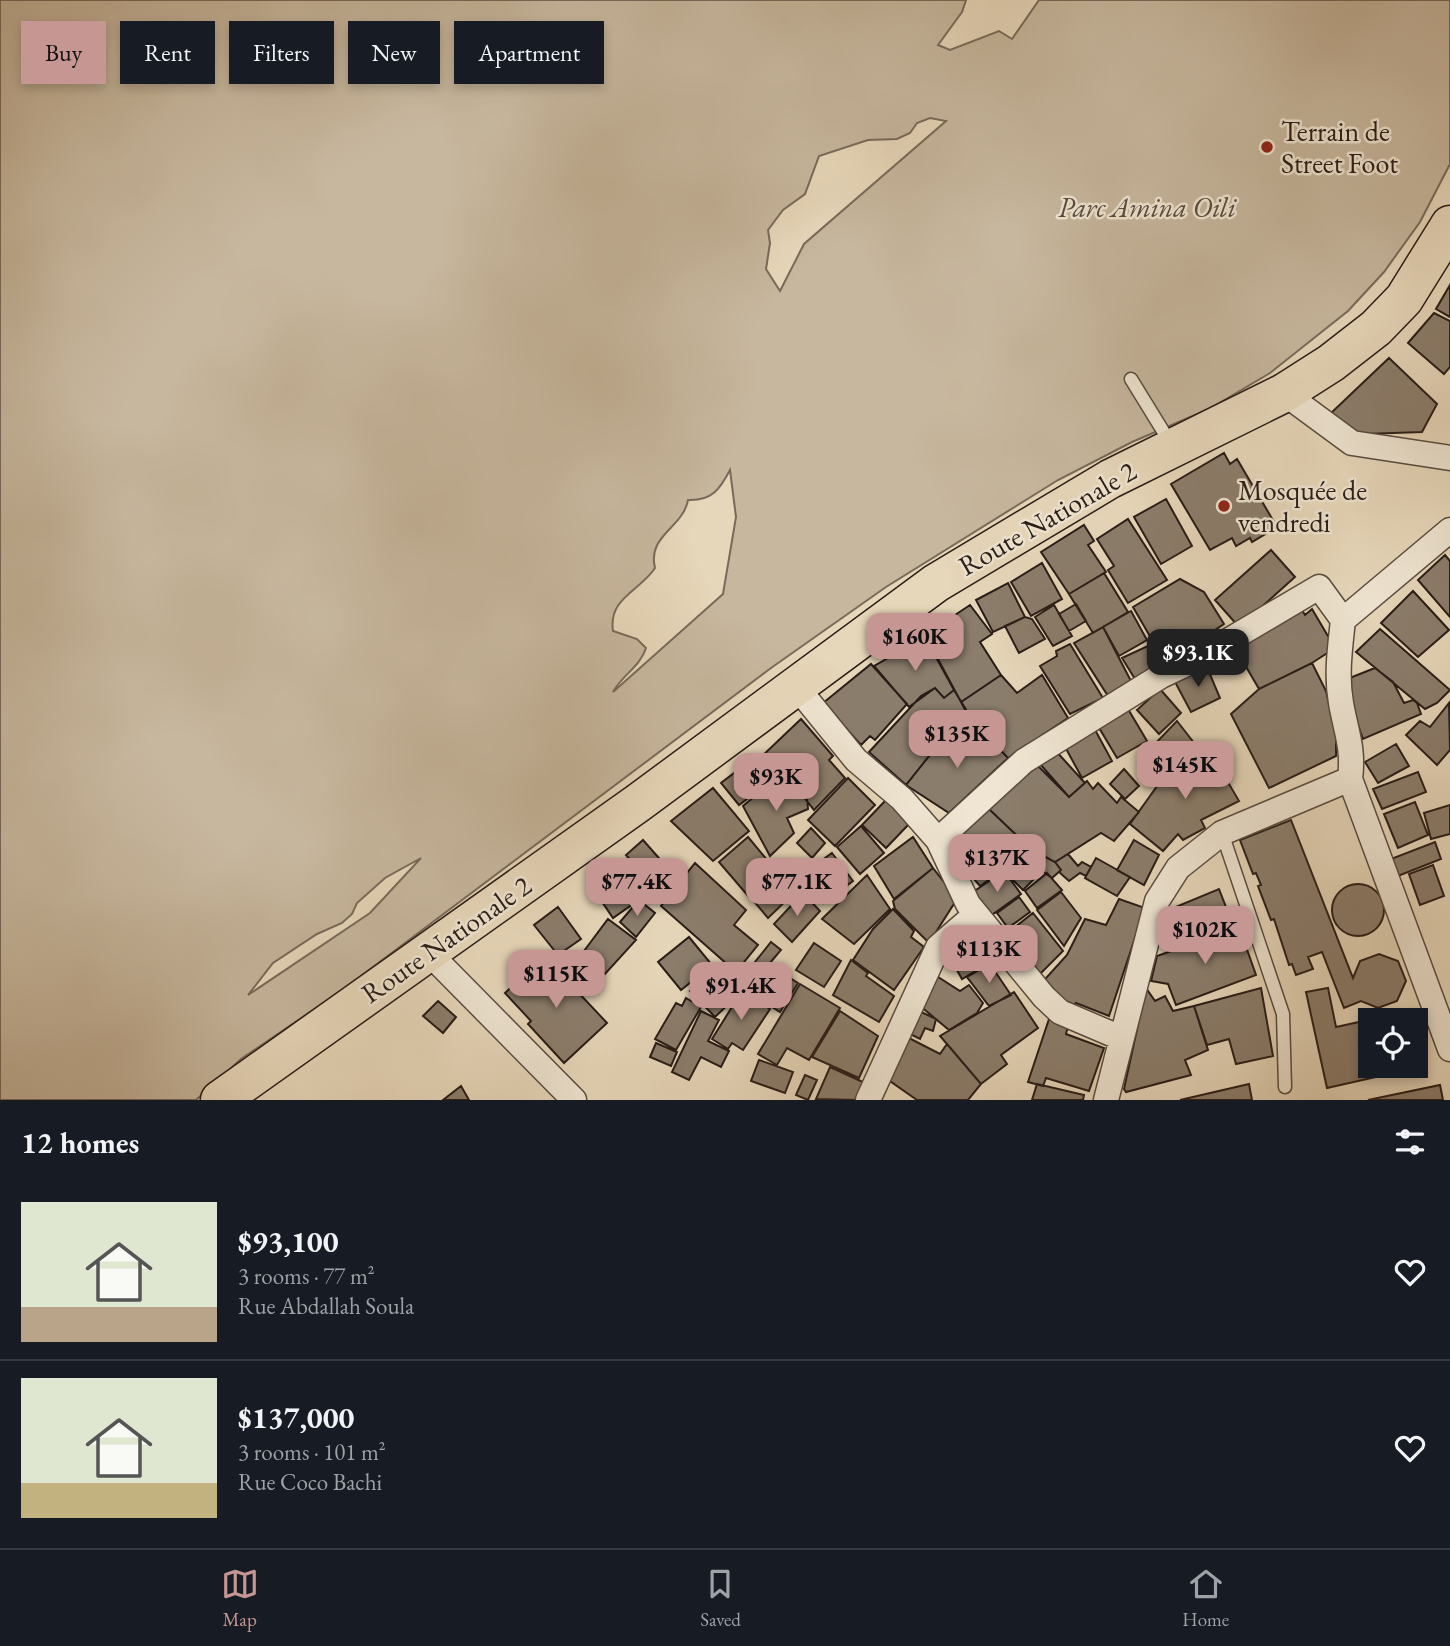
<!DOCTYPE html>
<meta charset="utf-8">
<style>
:root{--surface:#171b24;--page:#242831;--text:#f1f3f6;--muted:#9ea1a6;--line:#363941;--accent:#c59692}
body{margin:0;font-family:"EB Garamond",serif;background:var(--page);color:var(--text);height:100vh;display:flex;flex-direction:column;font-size:26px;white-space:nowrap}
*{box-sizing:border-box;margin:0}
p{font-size:23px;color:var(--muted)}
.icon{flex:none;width:38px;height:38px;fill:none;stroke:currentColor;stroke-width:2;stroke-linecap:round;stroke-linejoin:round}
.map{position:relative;height:1100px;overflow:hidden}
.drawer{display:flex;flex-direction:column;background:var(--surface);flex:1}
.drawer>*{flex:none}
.top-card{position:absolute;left:21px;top:21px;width:700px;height:63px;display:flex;gap:14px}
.tools{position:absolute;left:1358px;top:1008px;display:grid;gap:14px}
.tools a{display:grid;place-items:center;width:70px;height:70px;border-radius:0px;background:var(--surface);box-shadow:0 4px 10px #0003;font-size:35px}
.price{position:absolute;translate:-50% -60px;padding:0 16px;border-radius:14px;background:var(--accent);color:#111;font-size:23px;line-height:46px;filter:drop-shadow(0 2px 4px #0008)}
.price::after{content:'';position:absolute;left:50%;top:42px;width:21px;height:16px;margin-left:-10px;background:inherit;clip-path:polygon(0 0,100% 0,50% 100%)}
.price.on{background:#222;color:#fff}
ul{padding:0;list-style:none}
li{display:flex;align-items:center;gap:21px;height:175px;padding:0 21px}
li+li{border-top:2px solid var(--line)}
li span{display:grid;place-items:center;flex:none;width:196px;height:140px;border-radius:0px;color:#555}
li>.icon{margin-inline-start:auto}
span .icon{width:84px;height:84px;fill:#fffc;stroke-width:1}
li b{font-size:30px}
h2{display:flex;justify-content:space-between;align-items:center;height:84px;padding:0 21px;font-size:30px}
.tag{padding:0 24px;border-radius:0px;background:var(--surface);box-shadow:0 4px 10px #0003;font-size:24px;line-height:63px}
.tag.on{background:var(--accent);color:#111}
.menu{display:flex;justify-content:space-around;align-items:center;height:98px;border-top:2px solid var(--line);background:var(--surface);font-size:19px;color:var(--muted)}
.menu a{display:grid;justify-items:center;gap:4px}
.menu .on{color:var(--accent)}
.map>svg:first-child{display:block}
.green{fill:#c7b79e;stroke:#786a5a;stroke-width:2;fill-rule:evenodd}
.building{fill:#8b7d6c;stroke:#281c17;stroke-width:2}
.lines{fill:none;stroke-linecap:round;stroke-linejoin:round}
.lane-casing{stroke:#584b40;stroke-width:15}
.street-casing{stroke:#584b40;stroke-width:27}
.primary-casing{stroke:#281c17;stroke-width:41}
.lane{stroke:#efe5d2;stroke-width:12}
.street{stroke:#efe5d2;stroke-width:24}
.primary{stroke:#e7d7ba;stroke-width:38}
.poi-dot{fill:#8f2418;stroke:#efe5d2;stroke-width:2.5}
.labels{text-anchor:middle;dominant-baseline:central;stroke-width:5;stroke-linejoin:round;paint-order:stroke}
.poi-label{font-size:28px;fill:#281c17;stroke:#efe5d2;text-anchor:start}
.park-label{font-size:28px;font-style:italic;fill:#584a40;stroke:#efe5d2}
.street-label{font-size:28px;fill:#281c17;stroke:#efe5d2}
</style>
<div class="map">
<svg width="1450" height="1100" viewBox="0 0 1450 1100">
<rect width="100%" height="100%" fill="#e7d7ba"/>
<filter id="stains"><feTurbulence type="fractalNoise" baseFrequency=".00286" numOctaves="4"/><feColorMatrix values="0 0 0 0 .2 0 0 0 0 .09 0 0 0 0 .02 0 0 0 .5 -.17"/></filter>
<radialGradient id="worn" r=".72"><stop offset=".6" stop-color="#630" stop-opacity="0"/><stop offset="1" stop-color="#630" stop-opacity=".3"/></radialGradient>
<!-- green -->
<path class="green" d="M0,0h966l-4,12 -24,33 12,5 49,-19 13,8 27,-39h411v164l-30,58 -36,50 -36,39 -78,62 -61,36 -77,33 -74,38 -172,107 -115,81 -430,323 -100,68 -45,41h-196zM930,118l16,3 -142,123 -24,47 -14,-22 4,-26 -2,-13 15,-20 22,-16 14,-38 49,-16 29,-1 13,-6 7,-10zM730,470l6,47 -13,77 -110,98c9,-17 27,-25 33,-44l-9,-9 -24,-8c-5,-33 27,-40 42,-63 -8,-33 28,-40 33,-68 24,1 32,-11 42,-30zM421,858l-51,55 -122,82 25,-32 44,-29 25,-11 10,-9 5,-11 28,-25z"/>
<!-- building -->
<path class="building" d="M1450,285v32l-14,-8z
M1434,313l16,8v46l-6,7 -36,-31z
M1389,358l48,46 -15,28 -58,2 -20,-5 -14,-15z
M1224,453l6,11 7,-5 40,68 -25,15 -2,-4 -14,8 -4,-8 -22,12 -39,-66z
M1166,499l26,47 -31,18 -27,-47z
M1128,519l39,61 -39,23 -20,-33 6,-4 -17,-27z
M1084,525l10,16 -6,4 18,27 -37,22 -28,-42z
M1271,550l24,27 -56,50 -24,-27z
M1445,555l5,6v56l-32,-37z
M1042,563l20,36 -31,17 -20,-34z
M1104,573l24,39 -35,21 -24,-39z
M1180,579l24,13 20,32 -38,25 -9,-15 -22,11 -22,-38z
M1008,583l17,34 -32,15 -17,-32z
M1413,591l36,39 -31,27 -37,-34z
M1297,602l8,13 7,-6 23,39 -23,15 -53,26 -25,-43z
M1076,604l10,17 -17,10 -10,-17z
M970,605l22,29 -12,8 21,33 -40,27 -36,-67z
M1054,605l18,31 -19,10 -18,-29z
M1131,611l16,29 -28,16 -16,-29z
M1025,617l7,2 13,20 -26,14 -14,-27z
M1103,627l30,58 -25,11 -34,-53z
M1380,629l70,61 -13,13 -12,6 -69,-57z
M925,637l29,53 -10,8 -9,-10 -26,19 -35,-41z
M1070,644l33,54 -33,16 -30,-48 17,-10 -1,-5z
M1150,645l11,20 -26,14 -13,-21z
M1312,663l14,28 10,41v24l-67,32 -38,-74 28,-25z
M871,664l36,40 -32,36 -5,-4 -9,9 -38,-42z
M1206,665l14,33 -29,14 -16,-30z
M1375,668l18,14 11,21 9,-3 4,3 4,11 -58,25 -21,-58z
M1001,675l16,18 25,-18 26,43 -60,40 -38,-39 -9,-17z
M935,688l9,10 10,-8 20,33 -27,30 -10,-7 -31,39 -37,-33 52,-56z
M1160,689l21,24 -22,21 -22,-24z
M1449,703l1,47 -13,15 -31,-30 14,-14 10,6z
M1128,709l19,32 -30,17 -19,-32z
M801,719l32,37 -4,4 16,18 -31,32 -33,-41 -14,8 -10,-16z
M1177,721l21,27 -27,21 -20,-21z
M974,723l34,35 -59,55 -43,-28 31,-39 10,7z
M1094,728l18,33 -30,17 -18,-33z
M1396,744l13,22 -31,17 -13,-21z
M1208,748l31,53 -38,19 4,8 -22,12 -5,-6 -15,17 -33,-27 35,-49z
M1055,750l30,33 -16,14 -29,-33z
M1035,763l34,34 18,-16 6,8 5,-6 19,20 4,-6 18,15 -25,29 -13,-8 -46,29 -25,-14 -41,-39z
M742,767l18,22 -21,16 -18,-22z
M1124,769l15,17 -14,13 -15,-15z
M1418,772l8,20 -44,17 -9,-20z
M790,778l17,20 1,11 -21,9 7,15 -24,23 -27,-50 18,-15z
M848,778l27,27 -40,41 -27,-26z
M713,788l36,43 -36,30 -42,-40z
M886,800l24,23 -24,25 -24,-23z
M1415,802l13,33 -30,13 -14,-34z
M1450,805v29l-19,5 -7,-26z
M989,809l43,41 -52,36 -14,-16 7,-6 -20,-26z
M1291,820l62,158 7,-17 19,-7 19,7 8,20 -9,20 -19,7 -17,-7 -17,7 -22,-56 -14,5 5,12 -17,6 -4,-11 -3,1 -15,-46 -3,1 -13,-34 3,-1 -5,-12 -3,1 -13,-34z
M861,826l23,27 -24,21 -23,-27z
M811,828l14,15 -13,15 -15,-15z
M748,837l20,24 -11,9 9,10 -17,17 -30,-35z
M913,837l20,31 -39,31 -20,-33z
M643,840l29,33 -17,15 -29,-33z
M1134,840l25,15 -15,30 -27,-15z
M1435,842l6,17 -43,17 -7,-17z
M1032,850l23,12 6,8 -9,8 -10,-7 -19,19 -19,-19z
M832,853l21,28 -30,22 -10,-15 11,-8 -10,-14z
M1068,854l10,12 4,-4 9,5 -5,9 -6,-3 -11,8 -10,-9 2,-2 -6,-8z
M1096,858l34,19 -13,19 -32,-18z
M627,859l23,33 -37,26 -23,-34z
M695,863l51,47 -12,15 24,20 -22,27 -75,-66z
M1433,865l11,31 -24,9 -11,-31z
M933,868l24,31 -28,44 -34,-34 -2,-8z
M1004,871l17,23 -32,23 -16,-25z
M1047,873l15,17 -25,18 -12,-17z
M780,874l16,17 -28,27 -16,-19z
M867,875l23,34 -36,35 -32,-25z
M1332 910a26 26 0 1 1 52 0a26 26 0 1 1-52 0Z
M1219,889l12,31 -25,10 3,8 -28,10 -15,-37z
M1061,892l20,26 -17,28 -27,-36z
M803,893l17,18 -28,31 -18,-18z
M1019,897l11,15 -22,16 -11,-15z
M1119,899l26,9 -36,108 -33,-13 -5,5 -34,-20 30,-33 18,-36 21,6z
M639,900l16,13 -19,24 -16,-15z
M558,907l23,32 -23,16 -24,-30z
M893,909l21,22 -3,6 13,10 -30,43 -41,-30 20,-31z
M1033,913l30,38 -29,29 -33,-42z
M608,919l28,21 -31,34 -24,-19z
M1239,927l17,48 -80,30 -8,-21 -17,-3 6,-25z
M969,932l18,32 -25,15 -18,-32z
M689,937l23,28 -31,25 -23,-28z
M771,942l10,8 -17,20 -9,-8z
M814,943l27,18 -17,26 -28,-17z
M544,956l63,67 -43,40 -36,-39 3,-3 -26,-28z
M851,960l17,13 -2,3 28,20 -15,26 -46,-27z
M990,964l21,31 -22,11 -22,-29z
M711,971l25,26 -21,20 -25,-26z
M779,971l19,12 -18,29 -19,-12z
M935,975l25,16 9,-6 14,18 -6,10 -28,17 -30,-25z
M800,984l40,24 -31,52 -22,-12 -10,17 -19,-11z
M1146,988l9,13 10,-5 8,15 21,-5 14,44 -23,10 6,15 -65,17 -2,-3z
M1261,988l12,68 -37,8 -7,-25 -22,6 -13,-39z
M1328,988l8,39 69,-15 1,8h-36v46l46,-1v3l-89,20 -21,-96z
M742,991l28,18 -27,41 -11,-7 -4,6 -16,-10z
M1014,992l24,36 -37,27 6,9 -26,20 -41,-48z
M686,998l15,9 -25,43 -21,-11 21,-36 6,3z
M438,1001l18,16 -13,16 -20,-17z
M917,1010l19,9 -3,12 -8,-3 -5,11 -12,-6z
M701,1011l18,9 -11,21 21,10 -8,16 -20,-10 -12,23 -17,-8z
M840,1011l38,25 -19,42 -47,-21z
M1049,1019l19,7 -2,8 38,14 -15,43 -43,-13 -3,8 -15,-4z
M903,1035l37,19 7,-10 34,40 -13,16h-51l-27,-19z
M656,1043l21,9 -6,14 -21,-9z
M759,1060l34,12 -8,21 -34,-12z
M830,1067l35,16 -8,17 -41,-1z
M805,1075l12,5 -9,20 -12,-5z
M1037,1084l47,11 -1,5h-51z
M1249,1084l3,16h-72z
M1440,1085l3,15h-75z
M461,1086l8,14h-26z"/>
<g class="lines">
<!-- lane casing -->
<g class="lane-casing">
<path id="lane" d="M1131,379l40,65
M1222,833l61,181 2,73"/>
</g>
<!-- street casing -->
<g class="street-casing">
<path id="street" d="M1284,393l68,50 98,15
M1343,620l107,-90
M795,685l61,75 46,39 36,41 30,64 76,93 16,15 61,26
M938,840l86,-79 137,-85 38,-18 120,-71 24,33c-3,28 -7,55 -2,83 5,29 13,45 9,76l100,270
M428,952l146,148
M868,1100l70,-153 38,-33
M1106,1100l51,-199 21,-33 44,-35 128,-54"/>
</g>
<!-- primary casing -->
<g class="primary-casing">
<path id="primary" d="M220,1100l418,-297 298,-220 174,-104 174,-86 47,-30 45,-35 28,-29 46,-74"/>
</g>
<!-- lane -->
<use href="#lane" class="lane"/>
<!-- street -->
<use href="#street" class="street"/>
<!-- primary -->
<use href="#primary" class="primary"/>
</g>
<!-- markers -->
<g class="poi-dot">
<circle cx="1267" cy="147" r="7"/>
<circle cx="1224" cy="506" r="7"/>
</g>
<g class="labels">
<!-- poi labels -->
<g class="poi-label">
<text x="1281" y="131">Terrain de<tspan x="1281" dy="32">Street Foot</tspan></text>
<text x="1238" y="490">Mosquée de<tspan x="1238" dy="32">vendredi</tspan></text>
</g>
<!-- park labels -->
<g class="park-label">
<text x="1147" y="207">Parc Amina Oili</text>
</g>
<!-- street labels -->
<g class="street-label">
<text transform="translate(1047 518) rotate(-30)">Route Nationale 2</text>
<text transform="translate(446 939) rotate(-35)">Route Nationale 2</text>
</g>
</g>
<rect width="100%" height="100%" filter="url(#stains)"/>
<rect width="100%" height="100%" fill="url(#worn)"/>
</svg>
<div class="tools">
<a><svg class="icon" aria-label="locate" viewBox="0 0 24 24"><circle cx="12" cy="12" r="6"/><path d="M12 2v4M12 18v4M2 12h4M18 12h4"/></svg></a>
</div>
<b class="price" style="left:915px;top:673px">$160K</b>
<b class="price on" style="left:1198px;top:689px">$93.1K</b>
<b class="price" style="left:957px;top:770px">$135K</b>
<b class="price" style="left:1185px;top:801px">$145K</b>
<b class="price" style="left:776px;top:813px">$93K</b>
<b class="price" style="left:997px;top:894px">$137K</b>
<b class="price" style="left:637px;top:918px">$77.4K</b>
<b class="price" style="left:797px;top:918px">$77.1K</b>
<b class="price" style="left:1205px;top:966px">$102K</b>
<b class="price" style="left:989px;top:985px">$113K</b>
<b class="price" style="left:556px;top:1010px">$115K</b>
<b class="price" style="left:741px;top:1022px">$91.4K</b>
<div class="top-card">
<a class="tag on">Buy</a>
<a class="tag">Rent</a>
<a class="tag">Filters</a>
<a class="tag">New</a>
<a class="tag">Apartment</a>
</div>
</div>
<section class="drawer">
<h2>12 homes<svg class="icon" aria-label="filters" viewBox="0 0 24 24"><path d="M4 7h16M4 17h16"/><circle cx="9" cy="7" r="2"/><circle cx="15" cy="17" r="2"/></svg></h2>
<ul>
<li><span style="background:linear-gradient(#dfe7d0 75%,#b9a48a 0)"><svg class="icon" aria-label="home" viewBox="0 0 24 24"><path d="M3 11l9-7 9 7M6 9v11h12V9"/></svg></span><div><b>$93,100</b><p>3 rooms · 77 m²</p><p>Rue Abdallah Soula</p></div><svg class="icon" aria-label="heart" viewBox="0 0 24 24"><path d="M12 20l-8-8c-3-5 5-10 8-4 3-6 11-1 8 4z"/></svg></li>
<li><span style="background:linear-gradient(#dfe7d0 75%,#c2b280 0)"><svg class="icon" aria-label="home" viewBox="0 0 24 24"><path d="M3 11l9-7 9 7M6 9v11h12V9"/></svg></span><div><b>$137,000</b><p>3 rooms · 101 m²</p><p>Rue Coco Bachi</p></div><svg class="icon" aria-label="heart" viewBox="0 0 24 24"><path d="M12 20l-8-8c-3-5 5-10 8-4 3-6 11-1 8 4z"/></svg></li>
</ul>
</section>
<nav class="menu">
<a class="on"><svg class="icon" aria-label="map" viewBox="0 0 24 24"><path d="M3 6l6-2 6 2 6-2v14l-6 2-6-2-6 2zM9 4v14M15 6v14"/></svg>Map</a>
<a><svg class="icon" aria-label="saved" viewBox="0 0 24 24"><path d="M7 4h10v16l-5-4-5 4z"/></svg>Saved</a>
<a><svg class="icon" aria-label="home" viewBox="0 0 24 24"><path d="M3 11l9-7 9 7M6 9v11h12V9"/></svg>Home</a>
</nav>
